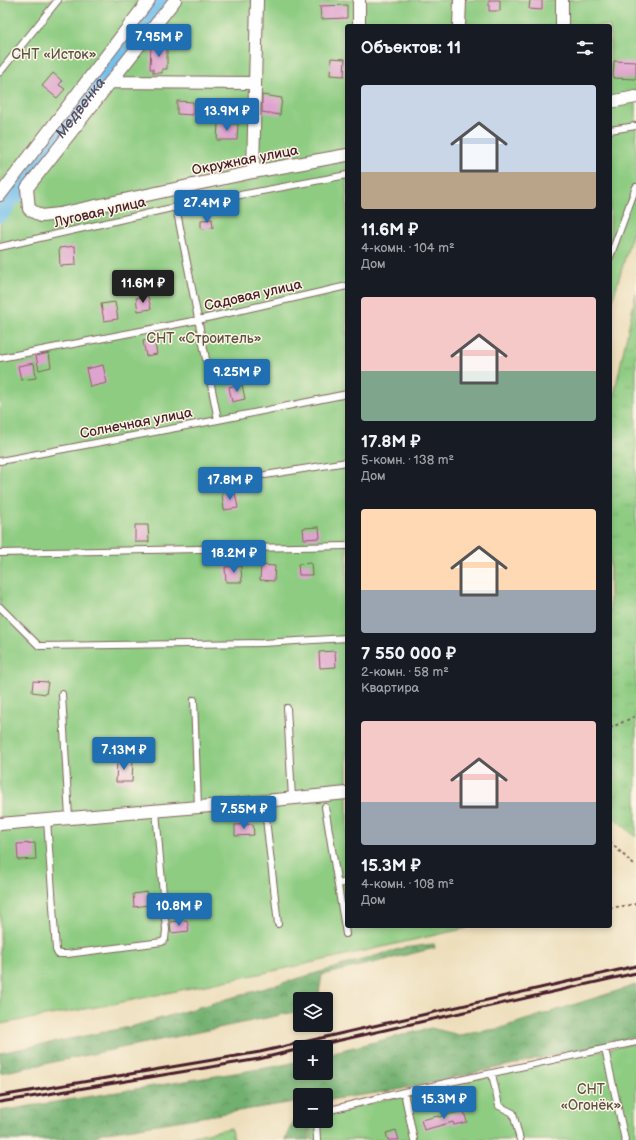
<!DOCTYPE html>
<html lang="ru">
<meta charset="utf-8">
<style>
:root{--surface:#171b24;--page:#242831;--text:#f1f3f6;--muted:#9ea1a6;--accent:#1f6fb2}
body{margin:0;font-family:"Balsamiq Sans",sans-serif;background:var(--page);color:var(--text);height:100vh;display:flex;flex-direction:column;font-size:15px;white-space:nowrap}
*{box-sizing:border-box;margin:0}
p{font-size:13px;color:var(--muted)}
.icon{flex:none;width:22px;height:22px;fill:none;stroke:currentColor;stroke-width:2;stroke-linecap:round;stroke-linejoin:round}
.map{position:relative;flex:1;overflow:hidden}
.drawer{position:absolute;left:345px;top:24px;width:267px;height:904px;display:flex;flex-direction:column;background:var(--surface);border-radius:4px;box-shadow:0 2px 6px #0003}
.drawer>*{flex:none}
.buttons{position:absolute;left:293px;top:992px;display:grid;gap:8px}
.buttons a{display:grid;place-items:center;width:40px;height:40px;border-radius:4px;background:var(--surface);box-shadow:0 2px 6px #0003;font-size:20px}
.price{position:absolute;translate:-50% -34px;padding:0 9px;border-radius:4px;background:var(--accent);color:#fff;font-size:13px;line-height:26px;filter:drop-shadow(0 1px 2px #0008)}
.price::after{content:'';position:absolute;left:50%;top:24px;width:12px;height:9px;margin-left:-6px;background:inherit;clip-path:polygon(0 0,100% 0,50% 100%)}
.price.selected{background:#222;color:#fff}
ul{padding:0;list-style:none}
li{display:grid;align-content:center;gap:8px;height:212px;padding:0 16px}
li span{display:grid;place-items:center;height:124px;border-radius:4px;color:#555}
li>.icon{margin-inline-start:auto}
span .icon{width:72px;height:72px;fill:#fffc;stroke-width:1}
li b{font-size:17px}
h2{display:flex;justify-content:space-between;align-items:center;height:48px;padding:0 16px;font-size:17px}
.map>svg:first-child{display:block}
.grass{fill:url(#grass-tufts);stroke:#6c7656}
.forest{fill:url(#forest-crowns);stroke:#5e684e}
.garden{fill:#8ecc82;stroke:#6c7656}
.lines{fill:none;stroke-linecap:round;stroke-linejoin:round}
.river{stroke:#72c0ec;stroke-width:19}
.building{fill:#dea3ce}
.service-casing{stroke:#83625d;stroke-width:8}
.minor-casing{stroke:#83625d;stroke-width:14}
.path{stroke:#83625d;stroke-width:2;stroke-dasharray:3 3;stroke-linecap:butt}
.service{stroke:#fff;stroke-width:6}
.minor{stroke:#fff;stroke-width:12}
.rail{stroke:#4a1f2b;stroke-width:3}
.labels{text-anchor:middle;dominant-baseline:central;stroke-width:3;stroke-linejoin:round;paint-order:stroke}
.park-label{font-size:14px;fill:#5e5345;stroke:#fcf5e5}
.street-label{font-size:14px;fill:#4a1f2b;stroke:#fcf5e5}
.water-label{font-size:15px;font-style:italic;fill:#564f65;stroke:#fcf5e5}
</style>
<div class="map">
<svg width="636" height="1140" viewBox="0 0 636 1140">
<defs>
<pattern id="grass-tufts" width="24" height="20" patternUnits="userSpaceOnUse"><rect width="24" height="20" fill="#8ecc82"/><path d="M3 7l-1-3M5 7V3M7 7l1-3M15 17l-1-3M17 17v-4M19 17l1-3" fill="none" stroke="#7caf70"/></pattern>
<pattern id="forest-crowns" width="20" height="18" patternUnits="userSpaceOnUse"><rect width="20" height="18" fill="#72b070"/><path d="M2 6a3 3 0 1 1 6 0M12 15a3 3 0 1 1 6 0" fill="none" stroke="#608f5c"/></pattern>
</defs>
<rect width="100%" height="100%" fill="#fcf5e5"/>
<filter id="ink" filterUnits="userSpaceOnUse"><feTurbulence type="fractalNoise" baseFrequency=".025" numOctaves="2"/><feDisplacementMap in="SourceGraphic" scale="8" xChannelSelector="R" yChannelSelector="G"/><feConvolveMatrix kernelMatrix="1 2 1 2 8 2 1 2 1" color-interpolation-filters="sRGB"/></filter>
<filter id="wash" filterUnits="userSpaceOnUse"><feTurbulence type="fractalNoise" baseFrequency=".012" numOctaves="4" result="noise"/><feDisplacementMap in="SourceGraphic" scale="16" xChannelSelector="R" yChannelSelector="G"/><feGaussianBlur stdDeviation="0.9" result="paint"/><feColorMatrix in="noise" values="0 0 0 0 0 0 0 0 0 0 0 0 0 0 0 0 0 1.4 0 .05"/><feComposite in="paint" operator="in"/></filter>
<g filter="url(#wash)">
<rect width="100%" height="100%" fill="#eddebb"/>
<!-- grass -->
<path class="grass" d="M636,293v544l-26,-23v-401z
M231,1128l2,12h-60z"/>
<!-- forest -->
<path class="forest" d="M434,944l1,4 -113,27 -4,24h-18v12l-300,62v-20l134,-27 269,-78z
M636,985v52l-239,53 -69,10 -2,1v-6h-26v13l-6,-6 -192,31 -12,7h-90v-29l278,-45 22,-5v12h26v-19l105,-26 28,7 38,-6z
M300,1109v12h11l-2,7 1,12h-25l2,-6z"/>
<!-- garden -->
<path class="garden" d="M0,0h636v221l-26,88v-283h-263v900h121l-1,2 -184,41 -170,35 -113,20z
M636,1043v97h-324l-2,-19h16v-8z"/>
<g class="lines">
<!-- river -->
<g class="river">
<path id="s1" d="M13,196l149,-196"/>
<path d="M0,213l8,-11"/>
</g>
</g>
<g id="blocks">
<!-- building -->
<path class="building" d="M489,0h11v11h-11z
M530,0h12v10l-13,-1z
M347,5v13l-26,1 -1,-13z
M151,44l16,1v24h-5v4h-9v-4h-3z
M331,58l14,1 -1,17 -14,-1z
M614,61l22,1v17l-23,-1z
M53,73l9,8 -3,4 6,4 -8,9 -15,-12z
M262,95l20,3 -2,17 -18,-3z
M177,101l16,1v13l-16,-1z
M218,123l20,1 -1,16h-20z
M212,219l1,9 -12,1v-9z
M75,246l1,19 -16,1 -1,-18z
M148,296l3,13 -13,2 -2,-13z
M115,302l3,17 -14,2 -3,-17z
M154,338l3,16 -11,2 -3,-15z
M49,353l2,14 -12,3 -3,-14z
M34,363l2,15 -15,2 -3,-14z
M103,365l4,18 -17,4 -4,-18z
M242,384l3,15 -13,3 -3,-15z
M235,492l3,16 -14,2 -2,-16z
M135,525h13l1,17h-14z
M319,527l1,11 -16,1 -1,-11z
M311,563l1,12h-13l-1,-11z
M261,565l14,1 -1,15 -14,-1z
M241,566l1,16h-16l-1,-15z
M335,651l1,16 -16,1 -1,-16z
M33,681l15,1 -2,12 -14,-2z
M117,760h16l-1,22h-16z
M253,824l1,11 -19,1v-11z
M35,843l1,16 -18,1 -1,-16z
M147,892l1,13 -14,2 -1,-13z
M187,920l2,11 -18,2 -1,-11z
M464,1111l3,11 -13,3 -1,-3 -29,8 -3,-10 17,-4v1z
M396,1130l3,10h-11l-2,-7z"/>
</g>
</g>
<g filter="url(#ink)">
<use href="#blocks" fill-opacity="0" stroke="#83625d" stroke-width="1"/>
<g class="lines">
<!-- service casing -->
<g class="service-casing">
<path id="service" d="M0,72l58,-72
M610,130l26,-4
M176,207l42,213
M0,247l176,-40 171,-32
M610,257l26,-70
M0,358l198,-38 149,-34
M0,461l218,-41 129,-26
M265,475l82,-13
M0,553l347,-7
M0,607l39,39 224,-3 84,-5
M62,694l7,124
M194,700l4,107
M287,708l5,90
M264,801l14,123
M325,807l21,127
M47,820l9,130 2,4h9l95,-12 3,-3 1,-9 -10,-119
M338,884l9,-2
M605,1049l20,91
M492,1074l7,32 14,7 7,27
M404,1092l10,48
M326,1111l78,-19 232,-50
M316,1121l1,19"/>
</g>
<!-- minor casing -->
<g class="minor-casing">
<path id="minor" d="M175,0l-148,188 2,21 12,7 18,-2 194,-42 94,-17
M359,0v26
M459,26l1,-26
M562,26v-26
M110,82l145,1
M610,102l26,-5
M253,172l4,-172
M0,195l149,-195
M0,824l222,-19 125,-12"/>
</g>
<!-- path -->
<path class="path" d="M610,728l26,-12
M610,842l26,25
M610,908l26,-4"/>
<!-- service -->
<use href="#service" class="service"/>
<!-- minor -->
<use href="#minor" class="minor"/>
<!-- rail -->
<path class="rail" d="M310,1047l326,-74
M0,1096l260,-44 376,-86
M0,1102l259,-43 41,-10"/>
</g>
</g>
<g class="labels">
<!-- park labels -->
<g class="park-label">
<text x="54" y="54">СНТ «Исток»</text>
<text x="204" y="338">СНТ «Строитель»</text>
<text x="591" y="1089">СНТ<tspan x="591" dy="16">«Огонёк»</tspan></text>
</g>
<!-- street labels -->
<g class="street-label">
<text transform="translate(245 160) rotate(-11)">Окружная улица</text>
<text transform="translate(100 212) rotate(-13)">Луговая улица</text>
<text transform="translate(253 295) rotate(-13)">Садовая улица</text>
<text transform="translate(136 423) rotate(-11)">Солнечная улица</text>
</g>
<!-- water labels -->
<g class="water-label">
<text stroke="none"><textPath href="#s1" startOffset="111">Медвенка</textPath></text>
</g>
</g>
</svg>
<div class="buttons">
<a><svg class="icon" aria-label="layers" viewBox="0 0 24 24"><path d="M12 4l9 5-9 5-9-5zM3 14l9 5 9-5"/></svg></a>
<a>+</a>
<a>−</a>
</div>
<b class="price" style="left:159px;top:58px">7.95M ₽</b>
<b class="price" style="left:227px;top:132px">13.9M ₽</b>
<b class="price" style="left:207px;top:224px">27.4M ₽</b>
<b class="price selected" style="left:143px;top:304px">11.6M ₽</b>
<b class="price" style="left:237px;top:393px">9.25M ₽</b>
<b class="price" style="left:230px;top:501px">17.8M ₽</b>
<b class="price" style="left:234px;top:574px">18.2M ₽</b>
<b class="price" style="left:124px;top:771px">7.13M ₽</b>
<b class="price" style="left:244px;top:830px">7.55M ₽</b>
<b class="price" style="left:179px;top:927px">10.8M ₽</b>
<b class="price" style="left:444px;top:1120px">15.3M ₽</b>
<section class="drawer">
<h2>Объектов: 11<svg class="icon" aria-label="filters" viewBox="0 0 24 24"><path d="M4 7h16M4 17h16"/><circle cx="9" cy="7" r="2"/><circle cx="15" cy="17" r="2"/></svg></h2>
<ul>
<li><span style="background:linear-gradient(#c9d6e8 70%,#b9a48a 0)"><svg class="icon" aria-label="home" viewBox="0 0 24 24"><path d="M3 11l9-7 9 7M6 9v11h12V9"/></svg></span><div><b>11.6M ₽</b><p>4-комн. · 104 m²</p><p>Дом</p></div></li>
<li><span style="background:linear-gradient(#f6c9c9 60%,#7fa58c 0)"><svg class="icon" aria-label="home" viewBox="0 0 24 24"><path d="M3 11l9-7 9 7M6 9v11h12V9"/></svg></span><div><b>17.8M ₽</b><p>5-комн. · 138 m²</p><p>Дом</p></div></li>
<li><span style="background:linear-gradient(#ffd9b3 65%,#9aa5b1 0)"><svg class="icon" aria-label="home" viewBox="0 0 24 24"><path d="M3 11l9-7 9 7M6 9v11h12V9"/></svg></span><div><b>7 550 000 ₽</b><p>2-комн. · 58 m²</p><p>Квартира</p></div></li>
<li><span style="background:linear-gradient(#f6c9c9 65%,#9aa5b1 0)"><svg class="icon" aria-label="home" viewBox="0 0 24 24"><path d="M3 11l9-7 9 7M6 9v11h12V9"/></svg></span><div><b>15.3M ₽</b><p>4-комн. · 108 m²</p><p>Дом</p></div></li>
</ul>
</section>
</div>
